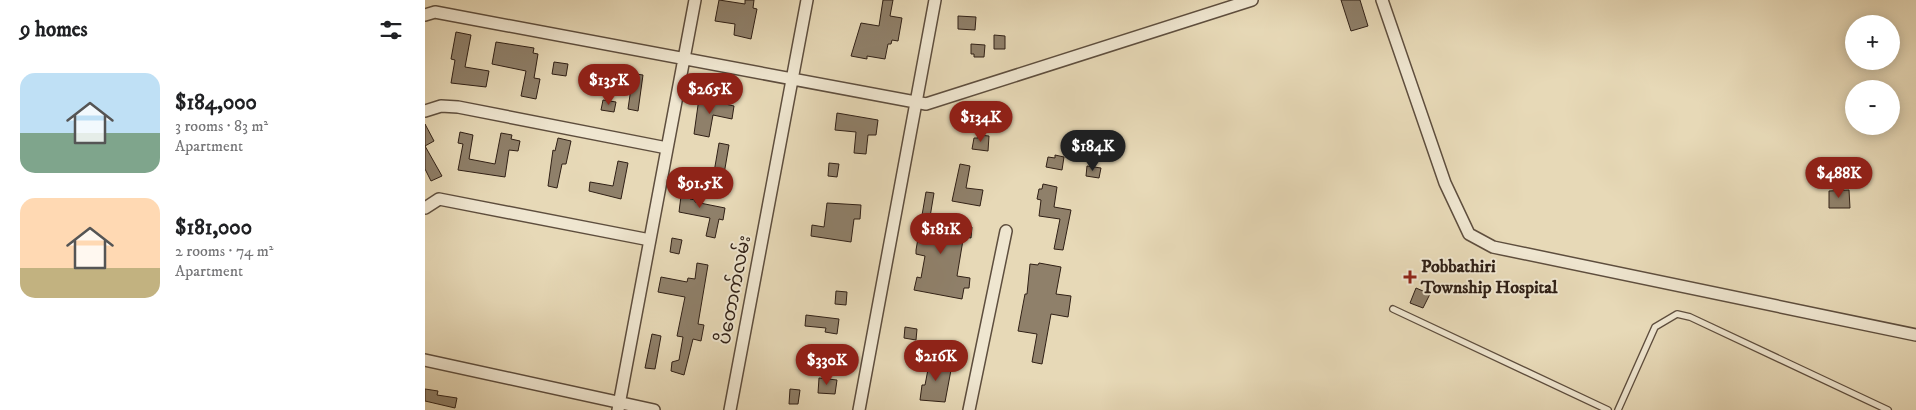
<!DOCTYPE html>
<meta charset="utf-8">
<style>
:root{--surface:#fff;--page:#f6f6f6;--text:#202124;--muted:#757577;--accent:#8f2418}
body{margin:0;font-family:"IM FELL DW Pica","Noto Sans Myanmar",serif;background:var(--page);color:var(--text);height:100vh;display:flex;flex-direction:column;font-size:19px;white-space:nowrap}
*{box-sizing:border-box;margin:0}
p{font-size:16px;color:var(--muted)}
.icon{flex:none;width:28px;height:28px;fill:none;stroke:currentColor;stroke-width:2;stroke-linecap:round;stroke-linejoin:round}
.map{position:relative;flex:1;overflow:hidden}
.drawer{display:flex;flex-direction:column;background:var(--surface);width:425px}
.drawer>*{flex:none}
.controls{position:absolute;left:1420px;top:15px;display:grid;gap:10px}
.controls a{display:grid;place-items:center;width:55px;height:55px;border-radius:50%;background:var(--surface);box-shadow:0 2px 12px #0003;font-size:25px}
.price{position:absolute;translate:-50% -42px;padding:0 11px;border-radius:18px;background:var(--accent);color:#fff;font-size:16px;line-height:32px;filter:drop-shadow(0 1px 2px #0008)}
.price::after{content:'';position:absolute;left:50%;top:30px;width:15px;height:11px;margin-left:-8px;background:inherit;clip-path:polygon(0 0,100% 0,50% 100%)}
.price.active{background:#222;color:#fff}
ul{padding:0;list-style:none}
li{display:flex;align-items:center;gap:15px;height:125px;padding:0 20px}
li span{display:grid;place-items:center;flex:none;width:140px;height:100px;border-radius:15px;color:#555}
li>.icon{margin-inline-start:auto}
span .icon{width:60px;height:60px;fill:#fffc;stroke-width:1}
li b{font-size:21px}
h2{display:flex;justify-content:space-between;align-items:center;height:60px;padding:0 20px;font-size:21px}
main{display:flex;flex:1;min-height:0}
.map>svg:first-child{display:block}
.building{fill:#8f806a;stroke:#302016}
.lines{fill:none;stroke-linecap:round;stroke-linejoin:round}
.service-casing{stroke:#5e4e3e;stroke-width:8}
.minor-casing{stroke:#5e4e3e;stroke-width:14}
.service{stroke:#efe6d0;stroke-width:5.5}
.minor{stroke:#efe6d0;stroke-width:11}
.poi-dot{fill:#8f2418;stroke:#efe6d0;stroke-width:2}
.labels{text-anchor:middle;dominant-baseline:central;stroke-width:4;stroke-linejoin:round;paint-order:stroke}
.poi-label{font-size:18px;font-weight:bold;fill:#302016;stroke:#efe6d0;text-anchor:start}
.street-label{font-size:18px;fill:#302016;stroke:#efe6d0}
</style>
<main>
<section class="drawer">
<h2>9 homes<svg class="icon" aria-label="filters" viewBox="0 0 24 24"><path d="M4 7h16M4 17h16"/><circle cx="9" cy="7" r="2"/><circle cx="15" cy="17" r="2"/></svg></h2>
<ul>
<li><span style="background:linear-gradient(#bfe0f5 60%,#7fa58c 0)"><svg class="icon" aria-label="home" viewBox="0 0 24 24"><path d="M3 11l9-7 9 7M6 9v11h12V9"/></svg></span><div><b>$184,000</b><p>3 rooms · 83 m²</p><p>Apartment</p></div></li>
<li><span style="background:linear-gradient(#ffd9b3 70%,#c2b280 0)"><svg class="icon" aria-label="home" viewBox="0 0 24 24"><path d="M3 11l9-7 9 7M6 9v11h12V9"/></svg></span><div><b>$181,000</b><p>2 rooms · 74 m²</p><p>Apartment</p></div></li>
</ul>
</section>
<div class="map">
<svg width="1491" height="410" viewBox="0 0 1491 410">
<rect width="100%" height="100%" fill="#e7d9b7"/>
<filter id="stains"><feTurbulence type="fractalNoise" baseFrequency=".004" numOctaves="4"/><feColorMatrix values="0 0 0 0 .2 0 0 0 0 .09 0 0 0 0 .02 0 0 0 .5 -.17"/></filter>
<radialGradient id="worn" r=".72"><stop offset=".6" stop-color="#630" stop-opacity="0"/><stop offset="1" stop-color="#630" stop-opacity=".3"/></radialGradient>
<!-- building -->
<path class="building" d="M294,0l26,4v-4h9l-1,8 4,1 -6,30 -17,-4 1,-11 -20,-3z
M458,0h10l-3,16 12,2 -4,23 -6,-1 -1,4h-3l-3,15 -18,-3v3l-16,-3 10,-33 18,3z
M916,0h19l8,26 -17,5z
M533,16l18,1 -1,13 -17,-1z
M31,32l15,3 -6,32 24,4 -3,16 -35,-4 4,-23 -4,-1z
M569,35l11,1v13h-11z
M71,42l38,6 -1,5 5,1 -4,24 6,1 -4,20 -15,-3 5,-25 -34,-7z
M546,44l14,1 -1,12h-10v-3h-3z
M129,62l14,2 -2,12 -14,-2z
M166,69l38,7v-3l14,2 -5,36 -10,-2 3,-21 -41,-9z
M274,98l35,8 -2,13 -19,-4 -4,22 -15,-3z
M178,100l13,2 -2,10 -13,-2z
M412,113l41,7 -2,15h-8l-2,19 -12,-1 2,-21 -21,-2z
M0,124l9,17 -9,5 17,30 -11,5 -6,-12z
M35,132l13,3 -4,24 26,5 6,-31 11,2 -1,4 9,2 -2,10 -9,-1 -4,27 -47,-7 5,-26 -5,-1z
M553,135l11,1 -1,15 -16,-2 2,-11h4z
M133,138l13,3 -5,23h-4l-5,24 -9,-2 5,-36 2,1z
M294,143l10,2 -6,35 -10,-2z
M630,155l9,2 -2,13 -16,-3 2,-10 7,1z
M193,161l10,2 -7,36 -32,-8 1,-9 23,4z
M404,163l10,1 -2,13 -9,-1z
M535,164l10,2 -4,22 17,2 -3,16 -28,-5z
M662,166l14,2 -2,10 -13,-2z
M258,180l11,2 -4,17 5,1v2l30,6 -2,12 -4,-1 -4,19 -9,-2 4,-18 -31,-6z
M618,184l14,3 -3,20 17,3 -8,40 -9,-1 6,-30 -21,-3 2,-16 -4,-1 2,-10h3z
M1424,190l1,18h-21v-17z
M501,192l8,1 -4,24 9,2 -1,2 34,6 -1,11 -6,-1 -2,3 -6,36 13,2 -1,10h-5l-2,11 -48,-9 3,-13 4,1 4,-22 -9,-2v-4z
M402,203l34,2 -1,14h-6l-3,23 -40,-6 1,-11 12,2z
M247,238l10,2 -3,14 -9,-2z
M272,263l11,2 -10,59 6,1 -3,16 -8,-2 -9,36 -13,-4 1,-9 7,-2 4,-23 -6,-1 8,-39 -27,-5 3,-15 26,5 1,-4 7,1z
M614,263l22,4 -5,27 15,2 -3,21 -17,-3 -9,50 -10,-2 5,-28 -19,-3 7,-37h2l3,-30 8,1z
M991,288l14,6 -7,14 -13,-5z
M411,291l11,1 -1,13 -11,-1z
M381,315l33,4 -2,15 -12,-2 1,-4 -21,-2z
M480,327l12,2 -1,11 -12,-2z
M227,334l9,2 -6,33 -10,-1z
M505,359l15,2 -1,8 7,1 -6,32 -25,-2 2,-15h3z
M394,378l18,2 -2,14 -17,-1z
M0,389l13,2 -1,4 20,3 -2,10 -30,-7z
M365,389l10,1 -2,14h-9z"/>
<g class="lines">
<!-- service casing -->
<g class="service-casing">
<path id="service" d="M968,309l215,101
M1193,410l37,-83 22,-13 13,3 198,93"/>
</g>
<!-- minor casing -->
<g class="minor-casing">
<path id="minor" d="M957,0l63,183 24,51 24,13 423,88
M0,15l10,-3 491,92 326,-104
M0,111l16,-5 17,1 209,41
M0,208l14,-9 211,41
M0,360l229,50
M193,410l77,-410
M305,410l77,-410
M434,410l76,-410
M544,410l37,-179"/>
</g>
<!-- service -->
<use href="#service" class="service"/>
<!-- minor -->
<use href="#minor" class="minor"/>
</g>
<!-- markers -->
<path class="poi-dot" d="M982.5 269.5h5v5h5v5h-5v5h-5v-5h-5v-5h5z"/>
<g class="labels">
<!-- poi labels -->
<g class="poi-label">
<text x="996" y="267">Pobbathiri<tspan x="996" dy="21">Township Hospital</tspan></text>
</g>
<!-- street labels -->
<g class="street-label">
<text transform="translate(310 290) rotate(-79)">ပိတောက်လမ်း</text>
</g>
</g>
<rect width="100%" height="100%" filter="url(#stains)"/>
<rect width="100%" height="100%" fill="url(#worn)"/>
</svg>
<div class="controls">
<a>+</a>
<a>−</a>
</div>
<b class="price" style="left:184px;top:106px">$135K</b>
<b class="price" style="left:285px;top:115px">$265K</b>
<b class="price" style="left:556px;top:143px">$134K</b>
<b class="price active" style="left:668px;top:172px">$184K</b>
<b class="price" style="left:1414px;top:199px">$488K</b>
<b class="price" style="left:275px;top:209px">$91.5K</b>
<b class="price" style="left:516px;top:255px">$181K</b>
<b class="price" style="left:511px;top:382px">$216K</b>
<b class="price" style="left:402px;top:386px">$330K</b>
</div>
</main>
